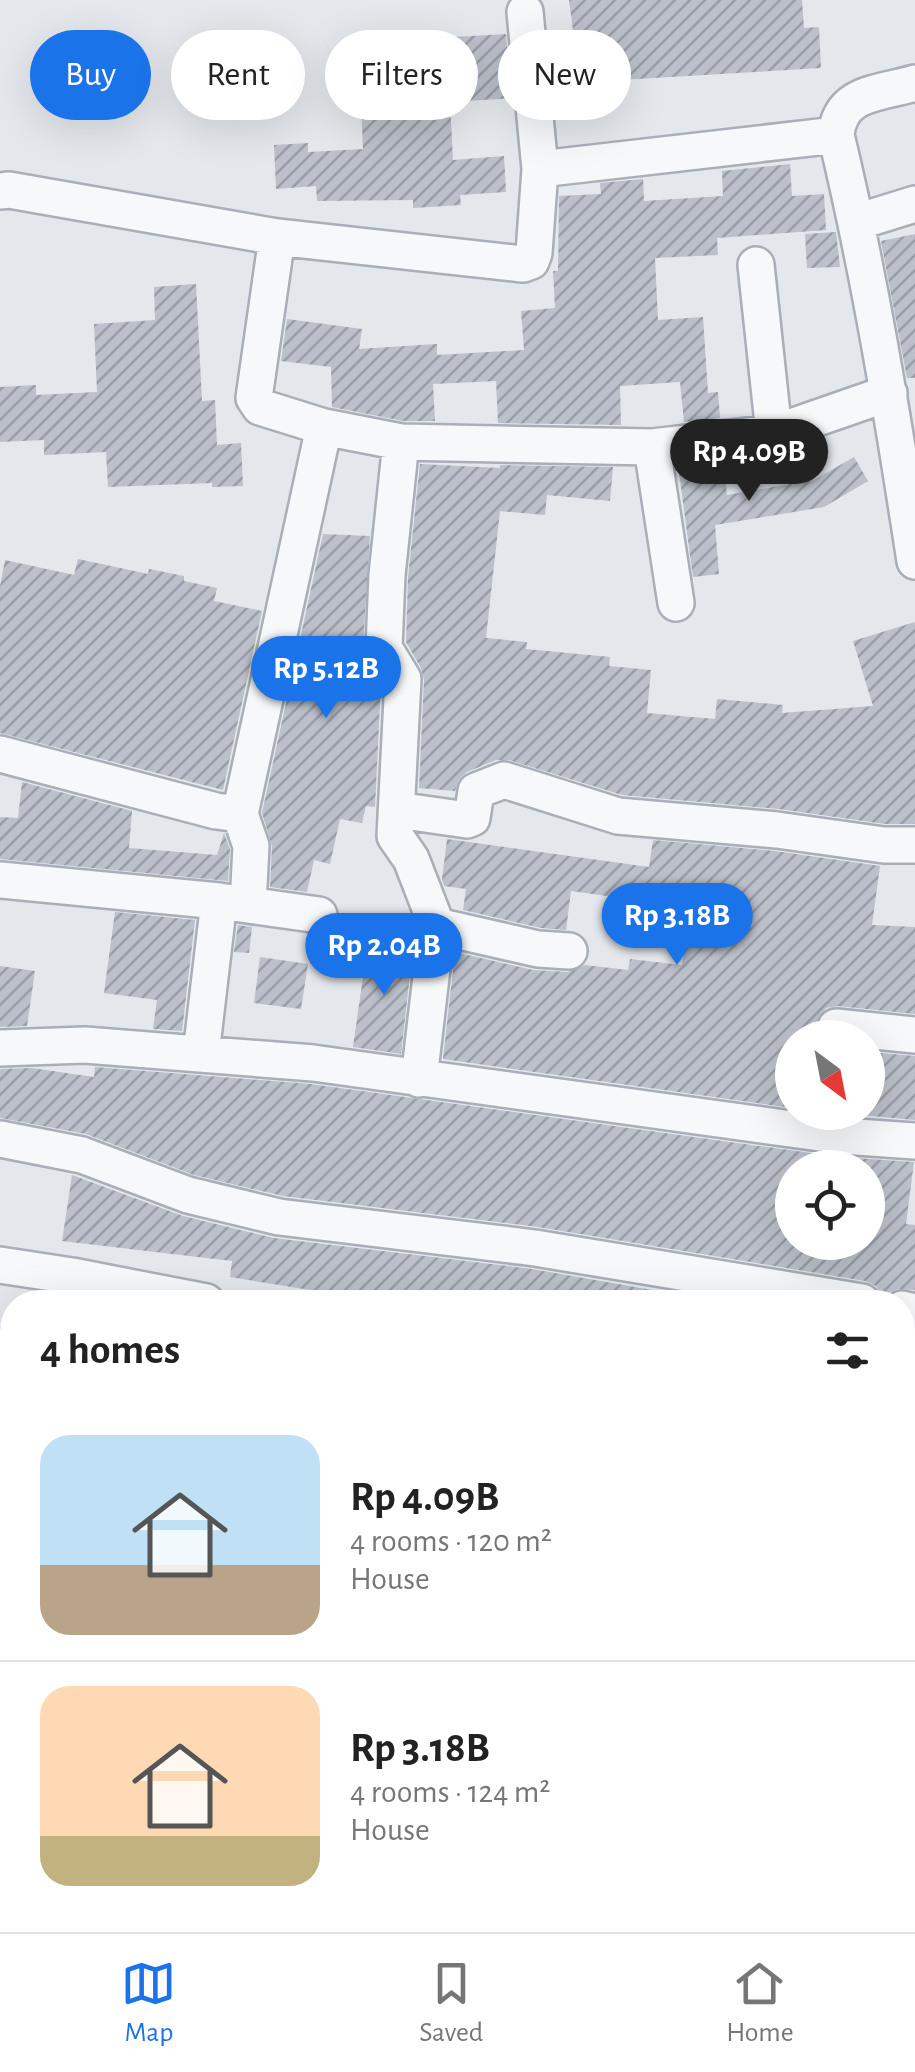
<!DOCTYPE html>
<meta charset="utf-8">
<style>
:root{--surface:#fff;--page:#f2f2f2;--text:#222;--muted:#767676;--line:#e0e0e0;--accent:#1a73e8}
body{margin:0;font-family:"Alegreya Sans",sans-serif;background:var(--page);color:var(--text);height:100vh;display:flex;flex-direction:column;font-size:38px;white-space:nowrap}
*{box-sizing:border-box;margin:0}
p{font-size:32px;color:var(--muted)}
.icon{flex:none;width:55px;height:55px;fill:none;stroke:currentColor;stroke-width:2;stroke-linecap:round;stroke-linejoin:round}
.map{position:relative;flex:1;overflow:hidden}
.panel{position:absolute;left:0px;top:1290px;width:915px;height:642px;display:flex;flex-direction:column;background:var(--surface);border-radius:40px 40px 0 0;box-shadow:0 10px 40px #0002}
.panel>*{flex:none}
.hud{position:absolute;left:30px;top:30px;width:855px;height:90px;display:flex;gap:20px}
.needle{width:65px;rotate:148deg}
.tools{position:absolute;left:775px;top:1020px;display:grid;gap:20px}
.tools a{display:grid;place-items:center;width:110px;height:110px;border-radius:50%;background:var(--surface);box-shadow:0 10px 40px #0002;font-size:50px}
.price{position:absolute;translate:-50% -85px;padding:0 22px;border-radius:35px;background:var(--accent);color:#fff;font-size:32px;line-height:65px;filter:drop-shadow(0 2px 5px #0008)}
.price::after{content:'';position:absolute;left:50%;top:60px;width:30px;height:22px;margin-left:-15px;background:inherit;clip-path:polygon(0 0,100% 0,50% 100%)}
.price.active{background:#222;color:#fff}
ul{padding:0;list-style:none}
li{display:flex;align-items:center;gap:30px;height:250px;padding:0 40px}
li+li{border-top:2px solid var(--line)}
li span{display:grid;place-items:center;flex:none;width:280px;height:200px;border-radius:30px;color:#555}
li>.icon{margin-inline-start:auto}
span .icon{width:120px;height:120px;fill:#fffc;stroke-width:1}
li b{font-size:42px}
h2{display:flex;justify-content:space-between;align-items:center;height:120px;padding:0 40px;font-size:42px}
.tag{padding:0 35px;border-radius:45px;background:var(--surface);box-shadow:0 10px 40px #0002;font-size:35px;line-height:90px}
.tag.active{background:var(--accent);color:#fff}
.dock{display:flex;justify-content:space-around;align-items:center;height:140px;border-top:2px solid var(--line);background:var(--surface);font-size:28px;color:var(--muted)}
.dock a{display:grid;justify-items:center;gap:5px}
.dock .active{color:var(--accent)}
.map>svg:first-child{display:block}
.grass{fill:url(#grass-dots)}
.building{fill:url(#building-hatch);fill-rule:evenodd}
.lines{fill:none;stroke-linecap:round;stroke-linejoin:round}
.minor-casing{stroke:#a9aeb7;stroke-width:40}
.minor{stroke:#f7f8fa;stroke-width:35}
.rail{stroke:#7d8696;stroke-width:8;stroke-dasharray:5 10;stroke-linecap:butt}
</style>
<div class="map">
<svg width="915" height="1932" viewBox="0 0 915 1932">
<defs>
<pattern id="grass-dots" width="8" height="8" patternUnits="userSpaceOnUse" patternTransform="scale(2.5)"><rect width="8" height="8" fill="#c9d6c5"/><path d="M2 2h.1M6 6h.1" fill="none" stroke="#adb8ab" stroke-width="1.8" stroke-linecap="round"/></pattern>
<pattern id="building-hatch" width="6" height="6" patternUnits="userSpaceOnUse" patternTransform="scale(2.5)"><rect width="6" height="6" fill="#bbc0ca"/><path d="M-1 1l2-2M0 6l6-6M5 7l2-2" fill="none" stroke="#989da6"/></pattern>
</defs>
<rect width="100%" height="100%" fill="#e4e7ec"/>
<!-- grass -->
<path class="grass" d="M902,1480l13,1v132l-12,-2z"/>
<!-- building -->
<path class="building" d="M569,0h233l2,28 15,-1 2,41 -202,12 1,6 -33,2 -2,-43 -10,1z
M506,34l6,64 -62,4 3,58 51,-4 2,36 -46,3 1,10 -48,3v-8l-96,1 -1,-15 -40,3 -2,-44 34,-2v9l55,-3 -3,-65 48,-3 -2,-34 49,-3v-7z
M790,164l2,32 32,-2 2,36 -109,8 1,17 -63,3 3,62 45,-3 5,76 10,-1 2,26 -36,4 -4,-40 -60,4 1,39 -123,-2 -2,-42 -63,3 2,37h-32l-71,-14 -1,-40 -50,-6 6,-42 75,10 -3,20 78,-5v11l87,-5 -3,-39 34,-3 -2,-37h5l1,-75 42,-2 -1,-11 43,-4 1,22 79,-5 -1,-25z
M836,232l4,35 -33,1 -2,-34z
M915,234v144h-8l-26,-137z
M196,284l6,117 13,-1 2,45 24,-2 2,43 -31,1v-4l-104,4 -2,-35 -62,3v-15l-44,2v-55l36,-2v10l61,-3 -3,-68 61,-4 -1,-33z
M854,457l14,24 -44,26 -109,18 4,49 -26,3 -15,-112 45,-5 4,35 87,-15z
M420,464l80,4v-3l113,2 -3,34 -63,-6 -2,20 -45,-4 -14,127 41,4 -1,7 84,8 -1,9 42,4 -4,43 68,6 2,-20 66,6 -1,8 91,-7 -20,-65 62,-19v202h-30l-106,-15 -157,-14 -113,-35h-13l-29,12 -8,7 -4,12 -36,-3 5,-108 -3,-12 -15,-26 2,-65z
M323,534l47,2 -7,111 3,12 15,25 -6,123 -9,-1 -4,17 -22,-4 -10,45 -16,-4 -7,32 -37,-5 2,-41 -10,-33z
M78,559l70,15 1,-5 35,7v5l33,7 -3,13 48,10 -39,179 -223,-57v-147l5,-26 69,15z
M22,782l110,29 -3,37 88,7 7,-22 6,16 -2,32 -228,-22v-42l18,1z
M447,839l202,28 4,-27 122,11 105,15 -8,59 43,2v87l-77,-8 -12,2 -11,16 3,14h-26v70l-349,-49 12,-107 78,18 35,2 17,-7 43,5 2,-11 52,6 9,-64 -55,-7v6l-65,-9 -5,39 -25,-2 -78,-18 3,-21 -22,-3 -2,-7z
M115,912l80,8 -13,111 -29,-2 4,-29 -53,-7z
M238,925l14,2 -3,26 -15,-1z
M368,942l45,6 -12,106 -48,-7z
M260,957l48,7 -7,45 -47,-6z
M0,966l35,5 -8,55 -27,1z
M868,1052l47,4v64l-88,-8h41z
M95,1067l216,17 528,73 75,5 -8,62 9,1v65l-18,-1 -15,7 -6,-10 -11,-5 -327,-54 -255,-31 -89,-21 -108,-41 -86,-16v-49l32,-1 62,9zM792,1168h76v78l-76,-4z
M72,1175l111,41 91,22 258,31 189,33h-323l1,-4 -58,-8v5l-111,-18 2,-16 -170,-20z"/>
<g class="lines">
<!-- minor casing -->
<g class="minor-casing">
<path id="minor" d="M836,135c34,141 57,283 79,426
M540,169l296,-34c4,-44 43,-41 79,-52
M0,191l9,-1 268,47 246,27 8,-3 3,-8 6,-84 -15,-157
M857,222l58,-18
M277,237l-23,161 6,9 64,20
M756,265l18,168
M401,442l-14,133 -3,73 19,31 -8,157 16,23 26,67 -18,153
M652,447l122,-14 115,-40
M0,754l216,57 24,3 84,-387 77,15 251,5 24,156
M397,810l70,10 5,-2 4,-27 28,-11 114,36 159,14 107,15h31
M240,814l11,32 -3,59
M0,880l219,21 100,14
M437,926l101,23 31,2
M836,1027l79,8
M0,1048l85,-3 228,18 529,73 73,5
M201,1054l18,-153
M0,1139l82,16 106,40 91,22 256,31 327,54
M0,1265l72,11 134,26
M902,1309l13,3
M902,1404l13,1
M0,1457l12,2
M902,1577l13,2
M0,1596l12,-17
M902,1798l13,1
M14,1932l1,-12"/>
</g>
<!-- minor -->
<use href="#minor" class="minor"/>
<!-- rail -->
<path class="rail" d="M0,1330l12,2
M0,1352l12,1
M902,1435l13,2
M902,1459l13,2
M0,1486l12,2
M0,1510l12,2
M902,1633l13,2
M902,1658l13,2"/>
</g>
</svg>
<div class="tools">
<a><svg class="needle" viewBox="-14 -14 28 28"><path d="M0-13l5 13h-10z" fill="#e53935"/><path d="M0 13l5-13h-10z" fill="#767676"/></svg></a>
<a><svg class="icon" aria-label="locate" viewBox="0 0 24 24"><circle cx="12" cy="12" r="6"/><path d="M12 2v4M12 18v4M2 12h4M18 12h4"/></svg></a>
</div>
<b class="price active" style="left:749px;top:504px">Rp 4.09B</b>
<b class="price" style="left:326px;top:721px">Rp 5.12B</b>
<b class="price" style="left:677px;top:968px">Rp 3.18B</b>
<b class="price" style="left:384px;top:998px">Rp 2.04B</b>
<div class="hud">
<a class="tag active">Buy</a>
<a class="tag">Rent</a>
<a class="tag">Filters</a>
<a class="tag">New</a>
</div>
<section class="panel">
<h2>4 homes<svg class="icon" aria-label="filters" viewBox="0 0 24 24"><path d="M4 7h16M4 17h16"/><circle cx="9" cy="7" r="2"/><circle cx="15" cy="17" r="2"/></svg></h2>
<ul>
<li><span style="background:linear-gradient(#bfe0f5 65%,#b9a48a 0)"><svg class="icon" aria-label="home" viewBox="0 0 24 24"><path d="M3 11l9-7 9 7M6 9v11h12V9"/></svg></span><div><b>Rp 4.09B</b><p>4 rooms · 120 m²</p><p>House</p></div></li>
<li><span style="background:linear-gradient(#ffd9b3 75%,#c2b280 0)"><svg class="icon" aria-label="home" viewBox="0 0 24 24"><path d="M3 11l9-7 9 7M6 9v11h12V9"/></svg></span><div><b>Rp 3.18B</b><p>4 rooms · 124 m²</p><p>House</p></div></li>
</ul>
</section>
</div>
<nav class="dock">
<a class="active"><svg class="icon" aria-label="map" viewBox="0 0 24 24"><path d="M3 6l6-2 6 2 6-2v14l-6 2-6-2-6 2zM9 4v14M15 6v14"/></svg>Map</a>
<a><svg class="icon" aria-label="saved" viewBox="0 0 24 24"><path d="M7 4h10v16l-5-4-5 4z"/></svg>Saved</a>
<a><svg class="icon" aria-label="home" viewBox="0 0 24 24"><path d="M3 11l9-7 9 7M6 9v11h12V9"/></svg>Home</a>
</nav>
